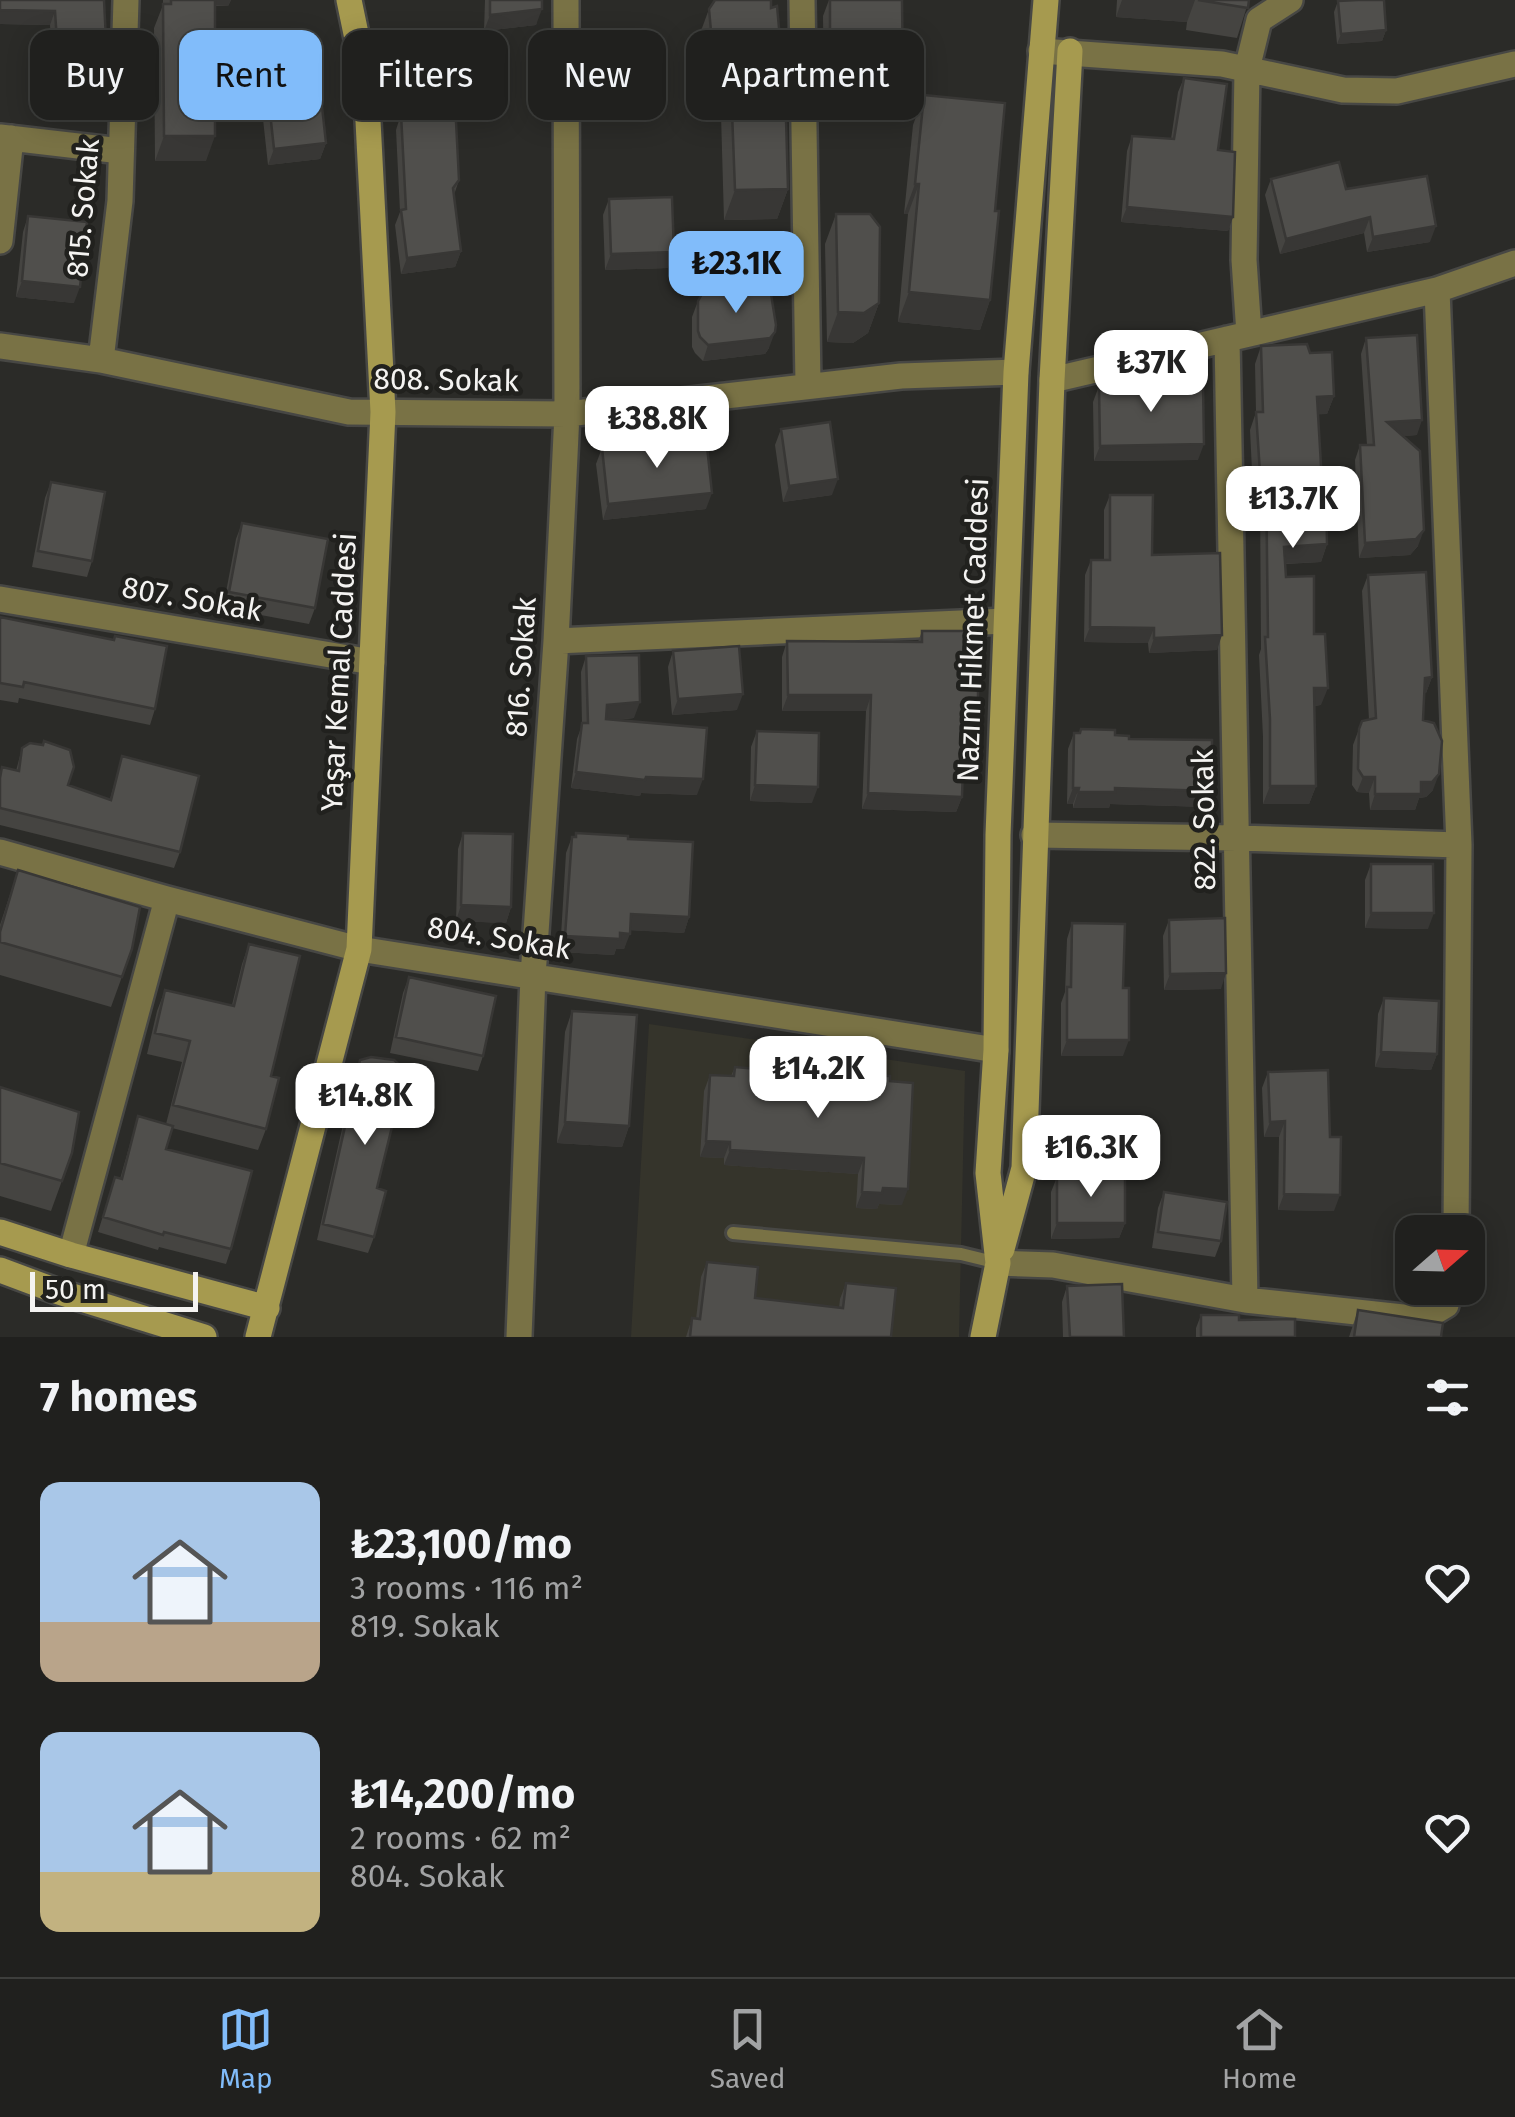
<!DOCTYPE html>
<meta charset="utf-8">
<style>
:root{--surface:#20201e;--page:#282827;--text:#f1f3f6;--muted:#a2a3a4;--line:#3d3e3c;--accent:#81bcfa}
body{margin:0;font-family:"Fira Sans",sans-serif;background:var(--page);color:var(--text);height:100vh;display:flex;flex-direction:column;font-size:38px;white-space:nowrap}
*{box-sizing:border-box;margin:0}
p{font-size:32px;color:var(--muted)}
.icon{flex:none;width:55px;height:55px;fill:none;stroke:currentColor;stroke-width:2;stroke-linecap:round;stroke-linejoin:round}
.map{position:relative;height:1337px;overflow:hidden}
.drawer{display:flex;flex-direction:column;background:var(--surface);flex:1}
.drawer>*{flex:none}
.top-card{position:absolute;left:30px;top:30px;width:1000px;height:90px;display:flex;gap:20px}
.needle{width:65px;rotate:70deg}
.buttons{position:absolute;left:1395px;top:1215px;display:grid;gap:20px}
.buttons a{display:grid;place-items:center;width:90px;height:90px;border-radius:20px;background:var(--surface);box-shadow:0 5px 25px #0003,0 0 0 2px var(--line);font-size:50px}
.scale{position:absolute;left:30px;bottom:25px;width:168px;box-sizing:border-box;padding-left:10px;border:5px solid #f4f3f1;border-top:0;font-size:28px;line-height:35px;white-space:nowrap;color:#f4f3f1;-webkit-text-stroke:8px #21211e;paint-order:stroke}
.price{position:absolute;translate:-50% -85px;padding:0 22px;border-radius:20px;background:#fff;color:#222;font-size:32px;line-height:65px;filter:drop-shadow(0 2px 5px #0008)}
.price::after{content:'';position:absolute;left:50%;top:60px;width:30px;height:22px;margin-left:-15px;background:inherit;clip-path:polygon(0 0,100% 0,50% 100%)}
.price.current{background:var(--accent);color:#111}
ul{padding:0;list-style:none}
li{display:flex;align-items:center;gap:30px;height:250px;padding:0 40px}
li span{display:grid;place-items:center;flex:none;width:280px;height:200px;border-radius:20px;color:#555}
li>.icon{margin-inline-start:auto}
span .icon{width:120px;height:120px;fill:#fffc;stroke-width:1}
li b{font-size:42px}
h2{display:flex;justify-content:space-between;align-items:center;height:120px;padding:0 40px;font-size:42px}
.chip{padding:0 35px;border-radius:20px;background:var(--surface);box-shadow:0 5px 25px #0003,0 0 0 2px var(--line);font-size:35px;line-height:90px}
.chip.current{background:var(--accent);color:#111}
.dock{display:flex;justify-content:space-around;align-items:center;height:140px;border-top:2px solid var(--line);background:var(--surface);font-size:28px;color:var(--muted)}
.dock a{display:grid;justify-items:center;gap:5px}
.dock .current{color:var(--accent)}
.map>svg:first-child{display:block}
.built{fill:#35342b}
.lines{fill:none;stroke-linecap:round;stroke-linejoin:round}
.lane-casing{stroke:#474744;stroke-width:18}
.street-casing{stroke:#474744;stroke-width:30}
.secondary-casing{stroke:#474744;stroke-width:30}
.lane{stroke:#797245;stroke-width:12}
.street{stroke:#797245;stroke-width:25}
.secondary{stroke:#a69a4f;stroke-width:25}
.wall{fill:#454441}
.shaded-wall{fill:#383735}
.building{fill:#504f4c;stroke:#383735;stroke-width:2.5}
.labels{text-anchor:middle;dominant-baseline:central;stroke-width:9;stroke-linejoin:round;paint-order:stroke}
.street-label{font-size:30px;fill:#f4f3f1;stroke:#21211e}
</style>
<div class="map">
<svg width="1515" height="1337" viewBox="0 0 1515 1337">
<rect width="100%" height="100%" fill="#2b2b28"/>
<!-- built -->
<path class="built" d="M649,1024l316,47 -6,266h-328z"/>
<g class="lines">
<!-- lane casing -->
<g class="lane-casing">
<path id="lane" d="M733,1233l228,21 37,9"/>
</g>
<!-- street casing -->
<g class="street-casing">
<path id="street" d="M802,0l6,385
M1041,51l181,13 121,26 54,1 118,-27
M0,137l121,14
M0,241l11,-103
M1437,290l22,555 -3,387
M1249,334l-5,-74 3,-191 12,-49 31,-20
M1227,339l18,961
M0,346l101,14 248,52 218,2 334,-38 115,-4
M101,360l19,-159 6,-201
M1052,380l385,-90 78,-27
M0,599l372,63
M556,641l450,-20
M1034,835l203,3 222,7
M0,852l167,47 192,50 637,101
M71,1255l96,-356
M998,1263l55,2 192,35 167,18 19,-4 15,-9 3,-17
M519,1337l14,-361 23,-335 11,-227 -1,-414"/>
</g>
<!-- secondary casing -->
<g class="secondary-casing">
<path id="secondary" d="M0,1232l71,23 196,53
M1002,1249l22,-81 28,-788 18,-329
M0,1270l59,22 145,45
M258,1337l101,-388 24,-537 -17,-330 -17,-82
M983,1337l15,-74 -10,-90 8,-123 2,-215 18,-463 30,-372"/>
</g>
<!-- lane -->
<use href="#lane" class="lane"/>
<!-- street -->
<use href="#street" class="street"/>
<!-- secondary -->
<use href="#secondary" class="secondary"/>
</g>
<!-- wall -->
<path class="wall" d="M0,0h104l-3,53 -49,2 -2,-30 -50,-1z
M163,0h68l-3,6h-13l-9,155h-51l-1,-133 9,-23z
M485,0h57l-6,25 -52,6z
M829,0h73l-6,97 -6,10 -59,1 -7,-12 -1,-80z
M1117,0h132l-12,38 -51,-8 1,-8 -71,-5z
M1338,1l48,29 -4,11 -45,3 -3,-32z
M709,9l60,60 -2,1 -4,9 -57,2 -5,-9 -3,-33z
M1184,78l34,72 15,67 -5,14 -107,-9 6,-71 5,-15 39,3 7,-47z
M731,85l57,104 -11,30 -53,1 -3,-105z
M924,95l71,116 -5,89 -10,30 -82,-8 10,-108h-4l9,-89z
M269,103l57,40 -6,16 -52,6 -5,-46z
M401,114l58,66 -5,15 7,56 -6,16 -54,7 -6,-49 5,-13 -4,-82z
M1271,179l75,10 84,53 -63,10 -3,-19 -84,21 -15,-59z
M609,199l59,69 -63,2 -2,-55z
M836,214l43,89 -11,30 -15,10 -26,-1 -2,-98z
M28,216l46,87 -58,-6 7,-65z
M698,301l71,47 -4,6 -62,7 -8,-8 -3,-6v-30z
M1366,338l51,97 -14,1 15,110 -8,9 -51,3 -4,-98 5,-15h7l-6,-91z
M1261,346l49,7 24,43 -7,18h-9l9,130 -6,18 -35,2v13l28,57 7,71 -7,1 2,80 -7,18h-46v-67l-4,-82 2,-6 -1,-158h-7l-3,-61 6,-18 -1,-48z
M1099,386l99,74 -104,1 -1,-59z
M781,429l51,66 -49,7 -8,-57z
M602,448l104,61 -103,11 -7,-56z
M51,482l41,79 -5,16 -55,-10 13,-69z
M1110,495l42,60 65,95 -68,3 -1,-10 -64,-1 1,-67 6,-15h13v-50z
M242,523l73,85 -6,16 -86,-16 13,-69z
M1368,575l64,102 -6,16h-2l-1,27 10,70 -7,7 -7,1 -4,12h-45l-1,-17 -12,-1 -5,-7 1,-40 9,-24 7,-1 -7,-129z
M0,617l155,92 -5,16 -131,-27 -1,5 -18,-3z
M922,631l56,74 -6,16h-8l-2,76 -6,15 -94,-3 4,-98h-84v-54l5,-16 131,1z
M673,651l64,59 -65,5 -4,-48z
M586,656l48,62 -17,2 80,75 -56,-2 -1,3 -69,-8 6,-49 5,-14 -1,-53z
M757,731l55,72 -62,-2 1,-54z
M1074,733l41,2 14,4 78,68 -97,-3 -1,4h-36v-4h-6l1,-55z
M22,748l46,37 42,14 12,-43 58,96 -6,16 -174,-43v-47l16,-7z
M463,833l48,74 -5,16 -50,-2 2,-72z
M576,833l52,6 61,78 -5,16 -54,-3 -6,19h-8l-2,6 -54,-3 6,-99 6,-16h3z
M1371,864l57,65 -63,-1v-48z
M18,870l114,79 -21,58 -111,-32v-50z
M1169,920l52,69 -57,1 -1,-54z
M1072,923l51,133h-62v-53l4,-11 2,-53z
M249,944l17,185 -8,21 -86,-22 -6,21 65,100 -5,15 -67,-17 -1,3 -60,-18 17,-55 5,2 18,-63 28,8 16,-62 -35,-8 10,-43 8,-21 67,15 10,-41z
M409,977l74,79 -5,15 -88,-18 13,-60z
M1384,998l53,56 -6,16 -56,-3 3,-53z
M572,1011l57,115 -7,21 -65,-4 8,-111z
M360,1060l17,128 -3,49 -6,16 -51,-13 37,-164z
M735,1067l22,12 100,7 4,-11 41,130 -23,-1 -2,5 -21,-1 2,-34 -134,-9v-7l-24,-1 4,-66 6,-16 21,1z
M1268,1072l62,65 4,74 -56,-1 1,-73h-15l-2,-49z
M0,1087l72,66 -21,58 -51,-15z
M1057,1177l68,46 -6,15 -68,1v-47z
M1164,1192l57,49 -6,16 -63,-9 6,-40z
M707,1262l48,36 84,10 1,-9 6,-16 45,54h-205l6,-19 4,1 5,-42z
M1067,1286l57,51h-61l-1,-35z
M1358,1310l83,27h-92z
M1201,1315l94,22h-99v-9z"/>
<!-- shaded-wall -->
<path class="shaded-wall" d="M208,0h23l-3,6 -22,-1z
M1122,0h73l-8,22 -71,-5z
M542,9l-6,16 -52,6 6,-16z
M0,10l55,1 -5,14 -50,-1z
M1386,30l-4,11 -45,3 4,-10z
M780,39l-11,30 -2,1 -4,9 -57,2 11,-30z
M106,40l-5,13 -49,2 5,-13z
M903,78l-7,19 -6,10 -59,1 6,-19z
M164,136h51l-9,25h-51z
M326,143l-6,16 -52,6 6,-16z
M915,184h4l-11,30h-4z
M788,189l-11,30 -53,1 11,-30z
M1127,207l106,10 -5,14 -107,-9z
M1370,217l-6,16 -84,21 6,-15z
M1436,226l-6,16 -63,10 6,-15z
M461,251l-6,16 -54,7 6,-16z
M674,252l-6,16 -63,2 6,-16z
M22,281l58,6 -6,16 -58,-6z
M909,292l81,8 -10,30 -82,-8z
M879,303l-11,30 -15,10 -26,-1 11,-30z
M775,332l-6,16 -4,6 -62,7 5,-16z
M1334,396l-7,18 -16,1 6,-18z
M1422,420l-5,15 -36,3 6,-16z
M1204,444l-6,16 -104,1 6,-15z
M1260,473h6l-6,18h-7z
M838,479l-6,16 -49,7 6,-16z
M712,493l-6,16 -103,11 5,-16z
M1424,530l-6,16 -8,9 -51,3 6,-15z
M1327,544l-6,18 -43,2 6,-17z
M1090,627l64,1 -6,15 -64,-1z
M1222,635l-5,15 -68,3 5,-15z
M1432,677l-6,16h-7l6,-15z
M1314,688h14l-7,17 -13,1z
M743,694l-6,16 -65,5 6,-16z
M788,695h83l-5,16h-84z
M640,702l-6,16 -33,3 6,-16z
M965,705h13l-6,16h-13z
M576,772l70,5 57,2 -6,16 -56,-2 -1,3 -69,-8z
M1439,774l-6,16 -7,7 -7,1 -4,12h-45l5,-16 46,-12z
M1363,777h12l-6,16 -12,-1z
M755,785l63,2 -6,16 -62,-2z
M1270,786h46l-7,18h-46z
M1073,788h6l-6,16h-6z
M1115,788l97,3 -5,16 -97,-3 -1,4h-36l5,-16z
M868,793l94,4 -6,15 -94,-3z
M461,905l50,2 -5,16 -50,-2z
M1371,913h63l-6,16 -63,-1z
M631,914l58,3 -5,16 -59,-3z
M620,933l10,1 -6,15h-8l-2,6 -54,-3 5,-16z
M1226,973l-5,16 -57,1 6,-16z
M1067,1040h62l-6,16h-62z
M1381,1052l56,2 -6,16 -56,-3z
M1285,1121l-6,16h-15l6,-15z
M565,1122l64,4 -7,21 -65,-4z
M706,1141l24,1 -6,16 -24,-1z
M730,1150l134,8 -6,16 -134,-9z
M883,1188l25,1 -6,16 -23,-1 -2,5 -21,-1 6,-16z
M1284,1194l56,1 -6,16 -56,-1z
M1057,1223h68l-6,15 -68,1z"/>
<!-- building -->
<path class="building" d="M0,0h104l2,40 -49,2 -2,-31 -55,-1z
M171,0h44v136h-51l-1,-132h8z
M490,0h52v9l-52,6z
M715,0h56v8l6,-2 3,33 -7,1 1,9 -57,2 -5,-9 -3,-33z
M830,0h72l1,78 -6,10 -60,1 -7,-11z
M1198,0h51l-1,8z
M1358,0h26l2,30 -45,4 -3,-33z
M1184,78l43,6 -9,66 17,2 -2,65 -106,-10 5,-71 42,3z
M785,83l3,106 -53,1 -4,-105z
M924,95l81,8 -10,108h4l-9,89 -81,-8 10,-108h-4z
M321,97l5,46 -52,6 -5,-46z
M449,112l7,9 3,59 -6,8 8,63 -54,7 -6,-48 5,-1 -5,-95z
M1339,162l7,27 81,-13 9,50 -63,11 -3,-20 -84,22 -15,-60z
M672,197l2,55 -63,2 -2,-55z
M836,214h34l10,13 -1,76 -15,10 -26,-1z
M28,216l59,6 -7,65 -58,-6z
M764,287l7,7 5,31 -1,7 -5,6 -62,7 -8,-8 -2,-6v-30l4,-7 12,-4z
M1417,335l5,85 -35,2 33,29 4,79 -8,9 -51,4 -5,-98h14l-8,-107z
M1307,344l3,9 22,-1 2,44 -17,1 5,85h4l1,62 -43,3 2,30 28,-1v58h11l3,54h-14l2,98h-46v-67l-5,-82h3l-2,-164h-6l-4,-61h7l-2,-66z
M1203,385l1,59 -104,2 -1,-60z
M830,422l8,57 -49,7 -8,-57z
M706,437l6,56 -104,11 -6,-56z
M51,482l54,10 -13,69 -54,-10z
M1110,495h43l-1,60 68,-2 2,82 -68,3v-10l-64,-1 1,-67h19z
M242,523l86,16 -13,69 -86,-16z
M1426,572l6,105 -7,1 -2,42 11,3 8,18 -3,33 -7,8h-11v12h-46v-17h-12l-5,-8 1,-40 3,-8 14,-3 -8,-143z
M0,617l114,23 1,-4 52,10 -12,63 -131,-27 -1,5 -23,-4z
M922,631h56v74h-13l-3,92 -94,-4 3,-98h-83l-1,-54 135,1z
M739,646l4,48 -65,5 -5,-48z
M639,655l1,47 -33,3 -1,14 101,9 -4,51 -57,-2 -1,3 -69,-8 6,-49h6l-2,-67z
M1081,729l34,1v5l14,1v3l83,1v51l-97,-3v4h-37l1,-4h-6l1,-55h6z
M757,731l62,2 -1,54 -63,-2z
M44,741l26,9 4,17 -6,18 43,15 11,-44 77,20 -19,76 -180,-44v-30l2,-11 17,4 3,-23 8,-5 13,2z
M463,833l50,1 -2,73 -50,-2z
M576,833l52,3v3l65,3 -4,75 -58,-3 -1,20 -10,-1v6l-55,-3 7,-99h4z
M1371,864h62l1,49h-63z
M18,870l122,37 -8,42 -10,28 -122,-35v-10z
M1225,918l1,55 -56,1 -1,-54z
M1072,923l53,1 -2,64h6v52h-62v-53h4z
M249,944l51,12 -29,120 8,2 -13,51 -93,-24 17,-64 -35,-8 10,-43 69,16z
M409,977l87,19 -13,60 -87,-19z
M1384,998l55,3 -2,53 -56,-2z
M572,1011l65,4 -8,111 -64,-4z
M371,1057l23,3 9,8 1,10 -27,110 9,3 -12,46 -51,-13 37,-164z
M735,1067l23,2 -1,10 104,7v-11l29,1v5l23,2 -5,106 -25,-1 -1,5 -20,-1 2,-34 -134,-8v-8l-24,-1 4,-66 24,1z
M1328,1070l2,67h11l-1,58 -56,-1 1,-73 -15,1 -2,-50z
M0,1087l79,25 -7,41 -10,28 -62,-18z
M138,1116l35,10 -7,23 86,22 -21,78 -67,-17 -1,3 -60,-18 12,-40 7,2z
M1125,1176v47h-68v-46z
M1164,1192l63,10 -6,39 -63,-9z
M707,1262l51,5 -3,31 88,10 3,-25 50,5 -5,49h-201l2,-19 8,1z
M1122,1284l2,53h-54l-3,-51z
M1358,1310l85,13 -2,14h-87z
M1201,1315h38v5l56,-1v18h-94z"/>
<g class="labels">
<!-- street labels -->
<g class="street-label">
<text transform="translate(83 208) rotate(-85)">815. Sokak</text>
<text transform="translate(446 380) rotate(1)">808. Sokak</text>
<text transform="translate(192 599) rotate(10)">807. Sokak</text>
<text transform="translate(973 630) rotate(-88)">Nazım Hikmet Caddesi</text>
<text transform="translate(521 667) rotate(-86)">816. Sokak</text>
<text transform="translate(339 672) rotate(-87)">Yaşar Kemal Caddesi</text>
<text transform="translate(1204 820) rotate(-91)">822. Sokak</text>
<text transform="translate(499 938) rotate(9)">804. Sokak</text>
</g>
</g>
</svg>
<div class="buttons">
<a><svg class="needle" viewBox="-14 -14 28 28"><path d="M0-13l5 13h-10z" fill="#e53935"/><path d="M0 13l5-13h-10z" fill="#a2a3a4"/></svg></a>
</div>
<div class="scale">50 m</div>
<b class="price current" style="left:736px;top:316px">₺23.1K</b>
<b class="price" style="left:1151px;top:415px">₺37K</b>
<b class="price" style="left:657px;top:471px">₺38.8K</b>
<b class="price" style="left:1293px;top:551px">₺13.7K</b>
<b class="price" style="left:818px;top:1121px">₺14.2K</b>
<b class="price" style="left:365px;top:1148px">₺14.8K</b>
<b class="price" style="left:1091px;top:1200px">₺16.3K</b>
<div class="top-card">
<a class="chip">Buy</a>
<a class="chip current">Rent</a>
<a class="chip">Filters</a>
<a class="chip">New</a>
<a class="chip">Apartment</a>
</div>
</div>
<section class="drawer">
<h2>7 homes<svg class="icon" aria-label="filters" viewBox="0 0 24 24"><path d="M4 7h16M4 17h16"/><circle cx="9" cy="7" r="2"/><circle cx="15" cy="17" r="2"/></svg></h2>
<ul>
<li><span style="background:linear-gradient(#a9c7e8 70%,#b9a48a 0)"><svg class="icon" aria-label="home" viewBox="0 0 24 24"><path d="M3 11l9-7 9 7M6 9v11h12V9"/></svg></span><div><b>₺23,100/mo</b><p>3 rooms · 116 m²</p><p>819. Sokak</p></div><svg class="icon" aria-label="heart" viewBox="0 0 24 24"><path d="M12 20l-8-8c-3-5 5-10 8-4 3-6 11-1 8 4z"/></svg></li>
<li><span style="background:linear-gradient(#a9c7e8 70%,#c2b280 0)"><svg class="icon" aria-label="home" viewBox="0 0 24 24"><path d="M3 11l9-7 9 7M6 9v11h12V9"/></svg></span><div><b>₺14,200/mo</b><p>2 rooms · 62 m²</p><p>804. Sokak</p></div><svg class="icon" aria-label="heart" viewBox="0 0 24 24"><path d="M12 20l-8-8c-3-5 5-10 8-4 3-6 11-1 8 4z"/></svg></li>
</ul>
</section>
<nav class="dock">
<a class="current"><svg class="icon" aria-label="map" viewBox="0 0 24 24"><path d="M3 6l6-2 6 2 6-2v14l-6 2-6-2-6 2zM9 4v14M15 6v14"/></svg>Map</a>
<a><svg class="icon" aria-label="saved" viewBox="0 0 24 24"><path d="M7 4h10v16l-5-4-5 4z"/></svg>Saved</a>
<a><svg class="icon" aria-label="home" viewBox="0 0 24 24"><path d="M3 11l9-7 9 7M6 9v11h12V9"/></svg>Home</a>
</nav>
